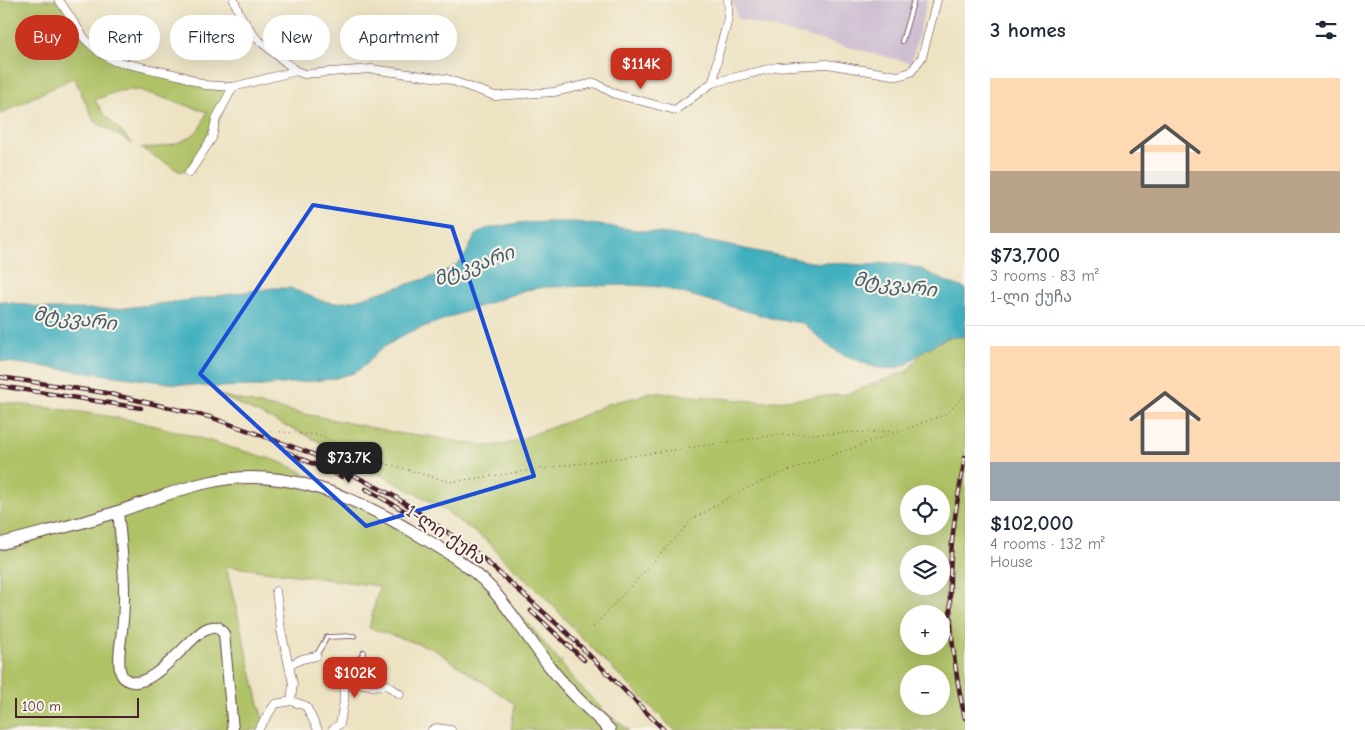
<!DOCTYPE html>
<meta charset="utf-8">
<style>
:root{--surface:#fff;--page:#f2f2f3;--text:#1f2937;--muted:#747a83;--line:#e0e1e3;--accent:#c8321e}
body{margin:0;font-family:"Comic Neue","Noto Sans Georgian",sans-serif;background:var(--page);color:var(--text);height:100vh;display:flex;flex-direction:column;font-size:19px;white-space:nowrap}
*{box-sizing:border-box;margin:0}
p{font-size:16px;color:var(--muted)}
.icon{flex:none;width:28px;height:28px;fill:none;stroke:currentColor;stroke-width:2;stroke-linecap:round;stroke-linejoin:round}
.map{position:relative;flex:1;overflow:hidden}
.details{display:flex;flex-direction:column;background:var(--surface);width:400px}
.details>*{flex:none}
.banner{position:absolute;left:15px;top:15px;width:475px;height:45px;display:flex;gap:10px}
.tools{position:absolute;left:900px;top:485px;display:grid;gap:10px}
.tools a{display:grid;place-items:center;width:50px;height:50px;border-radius:50%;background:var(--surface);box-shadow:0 5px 20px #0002;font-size:25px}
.scale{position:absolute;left:15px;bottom:12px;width:124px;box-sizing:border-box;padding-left:5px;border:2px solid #4a1f2b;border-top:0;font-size:14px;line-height:18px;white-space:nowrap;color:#4a1f2b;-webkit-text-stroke:4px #f7f3e8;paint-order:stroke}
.price{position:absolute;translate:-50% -42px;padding:0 11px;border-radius:10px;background:var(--accent);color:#fff;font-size:16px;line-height:32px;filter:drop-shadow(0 1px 2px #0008)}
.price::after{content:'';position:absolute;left:50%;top:30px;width:15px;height:11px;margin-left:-8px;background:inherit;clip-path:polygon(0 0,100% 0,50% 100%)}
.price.selected{background:#222;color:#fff}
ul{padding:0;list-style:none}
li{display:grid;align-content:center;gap:10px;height:265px;padding:0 25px}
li+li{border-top:1px solid var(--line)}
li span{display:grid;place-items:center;height:155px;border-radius:0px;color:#555}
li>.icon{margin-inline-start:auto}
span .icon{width:90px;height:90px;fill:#fffc;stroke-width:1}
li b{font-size:21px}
h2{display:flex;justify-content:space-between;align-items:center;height:60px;padding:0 25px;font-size:21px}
.tag{padding:0 18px;border-radius:22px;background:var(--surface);box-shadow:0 5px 20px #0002;font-size:18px;line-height:45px}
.tag.selected{background:var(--accent);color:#fff}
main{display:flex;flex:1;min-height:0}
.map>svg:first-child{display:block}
.industrial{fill:#cdbed2}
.green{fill:#afc266;stroke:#7c7048;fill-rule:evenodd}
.water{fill:#41afbe;stroke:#466774}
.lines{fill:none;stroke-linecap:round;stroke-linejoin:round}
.service-casing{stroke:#623c42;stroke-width:5.5}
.minor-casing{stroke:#623c42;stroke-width:9}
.tertiary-casing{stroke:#623c42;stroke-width:12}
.secondary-casing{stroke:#623c42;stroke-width:13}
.path{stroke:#623c42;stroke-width:1;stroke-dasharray:1 4;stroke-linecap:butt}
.service{stroke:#fff;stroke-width:4}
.minor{stroke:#fff;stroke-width:8}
.tertiary{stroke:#fff;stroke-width:10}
.secondary{stroke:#fff;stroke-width:11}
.rail-casing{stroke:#4a1f2b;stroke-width:4.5}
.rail{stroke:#f7f3e8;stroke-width:2.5;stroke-dasharray:8;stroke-linecap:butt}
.marked{fill:none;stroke:#1d4ed8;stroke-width:4;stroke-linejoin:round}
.labels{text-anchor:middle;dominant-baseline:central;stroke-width:4.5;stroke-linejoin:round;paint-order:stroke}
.street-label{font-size:18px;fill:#4a1f2b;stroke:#f7f3e8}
.water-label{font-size:19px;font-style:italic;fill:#465966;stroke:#f7f3e8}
</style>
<main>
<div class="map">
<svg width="965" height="730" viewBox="0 0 965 730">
<rect width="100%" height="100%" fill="#f7f3e8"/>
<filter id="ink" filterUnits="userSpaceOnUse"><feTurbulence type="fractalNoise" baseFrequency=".02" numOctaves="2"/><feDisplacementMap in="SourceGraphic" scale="10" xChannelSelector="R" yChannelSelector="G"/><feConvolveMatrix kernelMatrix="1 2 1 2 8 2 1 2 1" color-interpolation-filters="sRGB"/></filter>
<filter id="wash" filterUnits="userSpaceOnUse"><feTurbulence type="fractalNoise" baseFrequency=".0096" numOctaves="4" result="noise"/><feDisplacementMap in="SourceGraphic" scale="20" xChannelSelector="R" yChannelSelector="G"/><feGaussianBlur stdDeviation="1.12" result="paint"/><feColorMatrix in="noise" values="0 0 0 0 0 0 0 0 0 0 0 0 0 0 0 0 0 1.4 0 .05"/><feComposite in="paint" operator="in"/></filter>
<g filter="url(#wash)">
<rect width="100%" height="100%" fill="#ede3c3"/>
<!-- industrial -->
<path class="industrial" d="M732,0h195l-16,63 -173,-44z"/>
<!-- green -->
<path class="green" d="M0,0h59l26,39 29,22 92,24 27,2c-13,30 -23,60 -47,84h-7l-38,-23c15,0 42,-3 54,-15 6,-5 9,-14 12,-21l-68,-22 -21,1 -23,9 8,13 30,31 -39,-23 -20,-44 -74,37z
M965,336v394h-291l-92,-92 -36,-40 -46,-42 -9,-12 -54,-39 -129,-69 -92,-42 45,11 142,29 25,2 56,10 19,-1 13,-4 66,-25 25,-12 33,-8 8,-4 116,10 83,-8 60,-23 16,-20 16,-9 8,-4zM909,494h32v32h-32zM909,554h32v32h-32zM909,614h32v32h-32zM909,674h32v32h-32z
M0,402c49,6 99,11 148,22 29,7 59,16 88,25 23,6 60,16 78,31l82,36 71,46 60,60 49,60 30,31 23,17h-118l4,-26 -83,-56 -63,-20 10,-42 -153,-20 38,159 -4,5h-260z"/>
<!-- water -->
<path class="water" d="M551,222h25l99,13 136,27 57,3 19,-2 17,2 15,3 30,15 16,5v48l-18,2 -8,4 -16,9 -17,14 -11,3h-16l-8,-2 -31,-13 -14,-9 -23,-21 -25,-3 -117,-33 -29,-2 -86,2 -21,3 -118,43 -29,18 -15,16 -9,6 -22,6 -70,7 -47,1 -39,-3 -176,-23v-60l52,8h64l75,-9 81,-12h18l32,13 14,2 19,-3 83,-25 21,-12 7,-9 9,-18 10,-7 33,-6z"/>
</g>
<g filter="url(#ink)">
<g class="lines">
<!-- service casing -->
<g class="service-casing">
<path id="service" d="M902,41l12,-41
M316,656l11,-19 27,-1
M345,683l19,-31"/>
</g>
<!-- minor casing -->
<g class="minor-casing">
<path id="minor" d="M59,0l26,39 14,13 15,9 68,15 23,9 28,2 63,-16
M234,0l6,15 16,23 40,33 8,3 67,-5 76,10 48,17 59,-4 41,-9 20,11 60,16 37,-27 65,-16 50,-3 71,12 13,-4 11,-15 15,-57
M712,83c5,-10 4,-20 7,-31 5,-21 11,-29 9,-52
M189,173l23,-35 4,-19 17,-32
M290,665l12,-6 14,-3
M291,701l15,5 12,24
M258,730l17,-26 16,-3 2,-17 -12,-54 -5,-39
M332,730l8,-6 4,-23v-16l11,-3 18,4 14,-1 13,9
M432,730l4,-2 15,2"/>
</g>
<!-- tertiary casing -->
<g class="tertiary-casing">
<path id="tertiary" d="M118,511c4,39 9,80 4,119 -1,12 -7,40 2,48 22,20 64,-39 80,-48 5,-3 9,-4 14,-3l6,7 9,96"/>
</g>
<!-- secondary casing -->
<g class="secondary-casing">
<path id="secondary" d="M0,544c40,-11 81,-20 120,-33 30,-10 60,-23 90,-29 68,-15 133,10 191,43 31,18 65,36 90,63 21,24 39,53 59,79 18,23 39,43 60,63"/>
</g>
<!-- path -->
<path class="path" d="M270,431l49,4 48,23 83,24 327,-47 124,-4 45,-17 19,-19
M593,627l100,-108 43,-26 44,-19 117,-42
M559,661l7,-6"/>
<!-- service -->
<use href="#service" class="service"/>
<!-- minor -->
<use href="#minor" class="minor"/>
<!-- tertiary -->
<use href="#tertiary" class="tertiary"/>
<!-- secondary -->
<use href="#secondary" class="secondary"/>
<!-- rail casing -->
<g class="rail-casing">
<path id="rail" d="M0,377l106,16 104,24 100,36 84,43 78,53 94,83 98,98
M0,386l141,22
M287,452l55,25
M965,457c-6,33 -12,65 -14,98 -4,53 2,112 14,163
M366,489l44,25
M531,611l53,49"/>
</g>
<!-- rail -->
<use href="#rail" class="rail"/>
</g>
</g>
<!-- marked area -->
<path class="marked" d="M313,205l139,22 82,249 -168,50 -166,-152z"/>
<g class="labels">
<!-- street labels -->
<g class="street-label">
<text transform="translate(446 535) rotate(34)">1-ლი ქუჩა</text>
</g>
<!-- water labels -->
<g class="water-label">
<text transform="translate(474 266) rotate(-20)">მტკვარი</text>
<text transform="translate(895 285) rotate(8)">მტკვარი</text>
<text transform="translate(75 319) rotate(7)">მტკვარი</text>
</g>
</g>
</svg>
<div class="tools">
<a><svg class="icon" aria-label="locate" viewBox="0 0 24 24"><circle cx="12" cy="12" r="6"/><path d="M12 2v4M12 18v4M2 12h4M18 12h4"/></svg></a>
<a><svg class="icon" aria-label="layers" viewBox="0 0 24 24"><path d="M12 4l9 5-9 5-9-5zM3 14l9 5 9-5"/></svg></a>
<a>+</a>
<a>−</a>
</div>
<div class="scale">100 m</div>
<b class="price" style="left:641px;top:90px">$114K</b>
<b class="price selected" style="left:349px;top:484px">$73.7K</b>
<b class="price" style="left:355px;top:699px">$102K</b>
<div class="banner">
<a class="tag selected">Buy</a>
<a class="tag">Rent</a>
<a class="tag">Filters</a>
<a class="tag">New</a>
<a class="tag">Apartment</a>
</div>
</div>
<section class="details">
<h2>3 homes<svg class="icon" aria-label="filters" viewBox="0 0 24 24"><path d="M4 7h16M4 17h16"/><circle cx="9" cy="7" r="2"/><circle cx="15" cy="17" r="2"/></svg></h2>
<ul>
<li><span style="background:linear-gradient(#ffd9b3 60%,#b9a48a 0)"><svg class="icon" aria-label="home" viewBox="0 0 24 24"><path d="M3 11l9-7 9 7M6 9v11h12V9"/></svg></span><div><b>$73,700</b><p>3 rooms · 83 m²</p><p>1-ლი ქუჩა</p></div></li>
<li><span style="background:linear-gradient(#ffd9b3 75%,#9aa5b1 0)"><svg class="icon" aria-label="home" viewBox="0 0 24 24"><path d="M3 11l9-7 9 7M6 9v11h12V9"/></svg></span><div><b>$102,000</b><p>4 rooms · 132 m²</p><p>House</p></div></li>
</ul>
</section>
</main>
